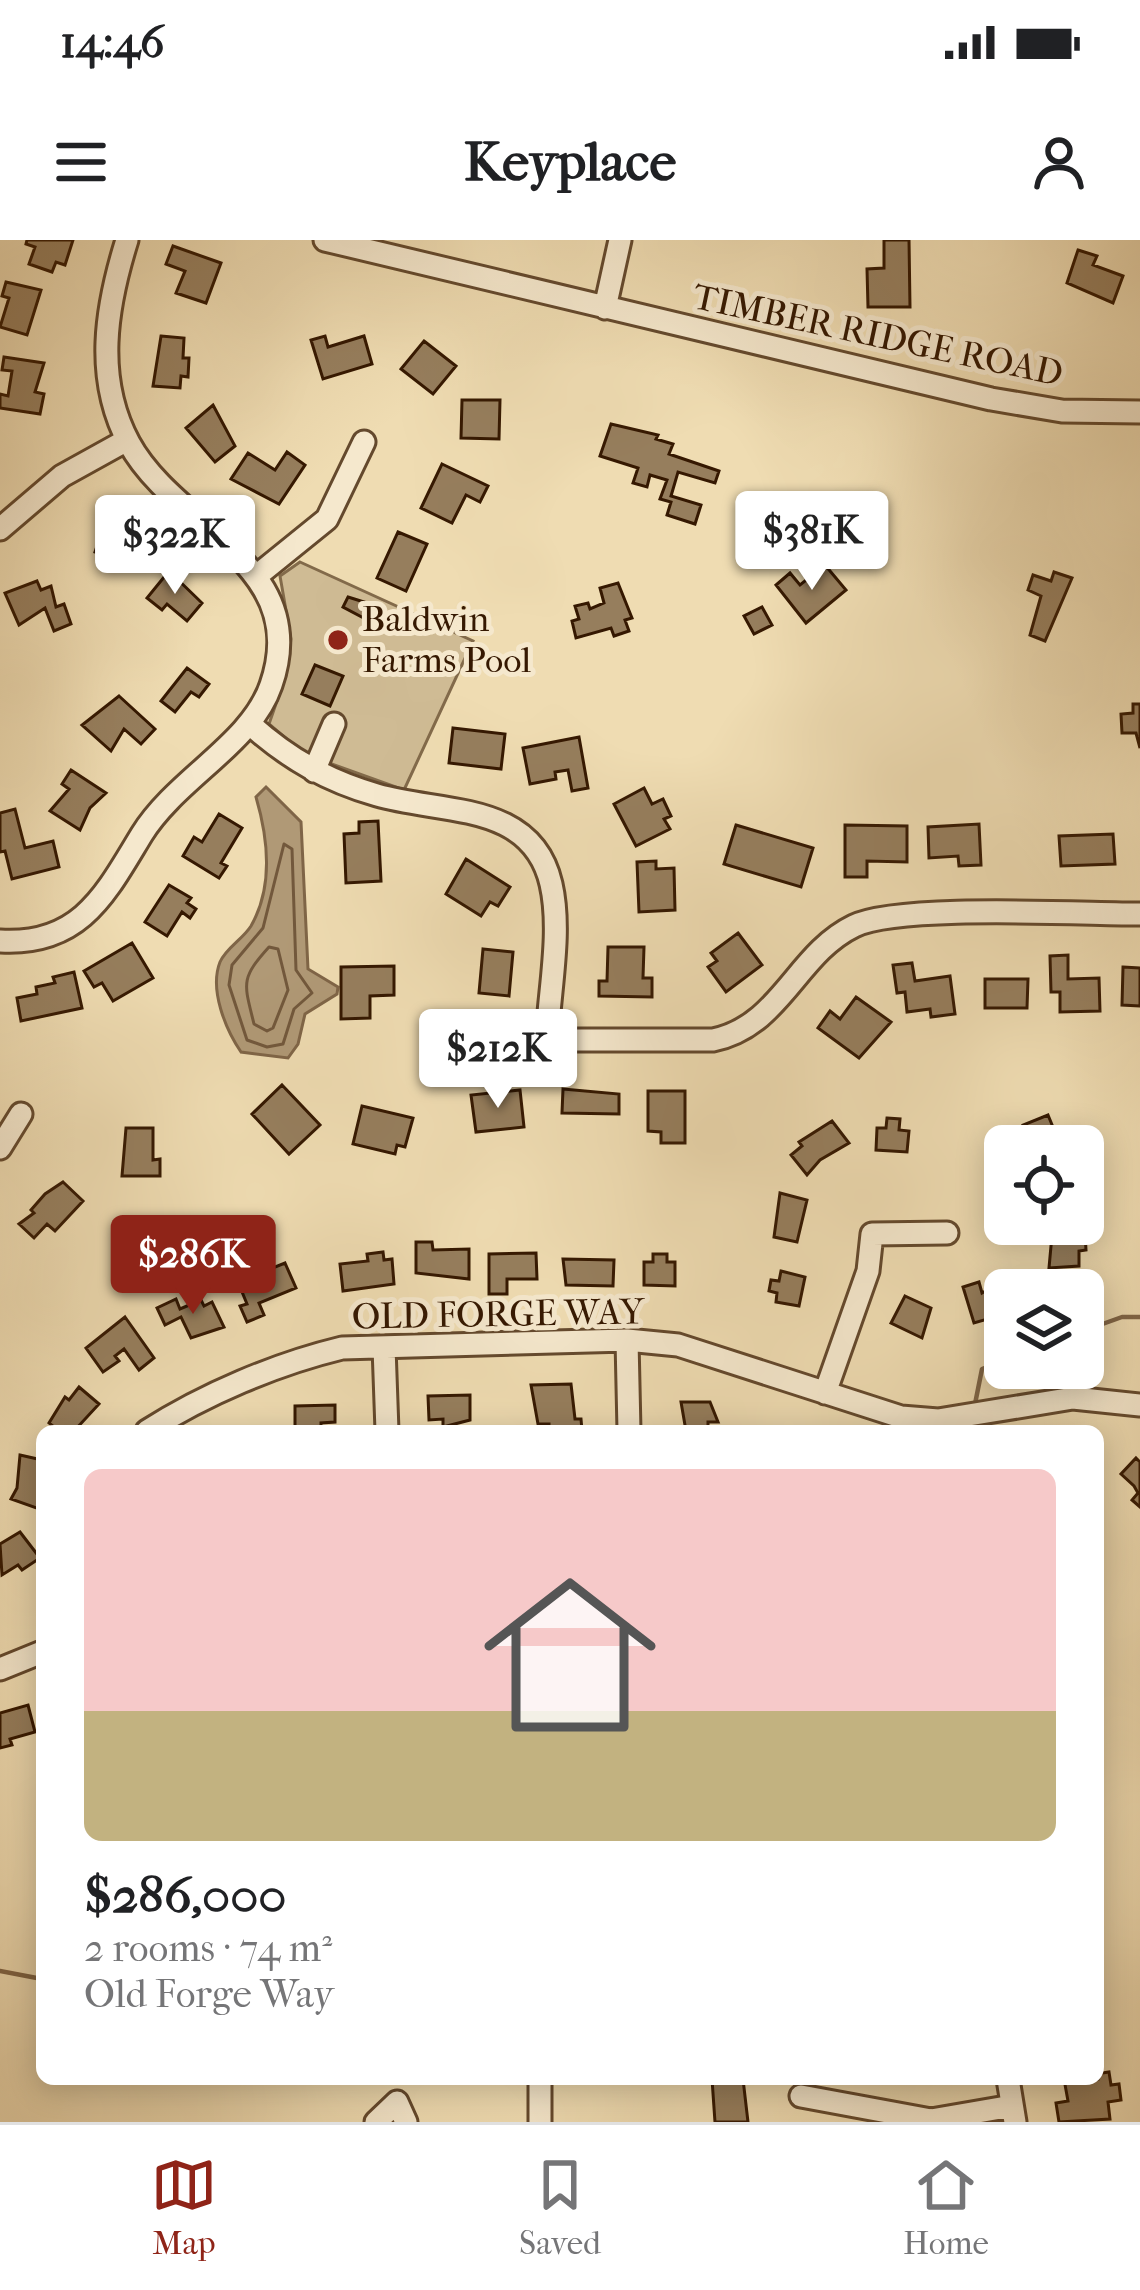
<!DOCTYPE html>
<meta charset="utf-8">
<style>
:root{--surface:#fff;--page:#f2f2f2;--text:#202124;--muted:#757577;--line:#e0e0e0;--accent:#8f2418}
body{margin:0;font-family:"IM FELL French Canon",serif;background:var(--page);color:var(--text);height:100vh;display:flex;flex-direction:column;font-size:45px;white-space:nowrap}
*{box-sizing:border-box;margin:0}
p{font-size:39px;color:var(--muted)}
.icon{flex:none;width:66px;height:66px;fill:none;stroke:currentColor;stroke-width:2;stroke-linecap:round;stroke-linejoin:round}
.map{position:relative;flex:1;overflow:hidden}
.sheet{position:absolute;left:36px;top:1185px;width:1068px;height:660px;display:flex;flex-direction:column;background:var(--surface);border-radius:18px;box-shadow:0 6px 30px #0003}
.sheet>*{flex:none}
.fabs{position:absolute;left:984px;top:885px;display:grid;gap:24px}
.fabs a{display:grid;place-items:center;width:120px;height:120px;border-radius:18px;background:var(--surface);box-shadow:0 6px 30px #0003;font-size:60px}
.price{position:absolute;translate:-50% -102px;padding:0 27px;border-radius:12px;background:#fff;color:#222;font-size:39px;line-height:78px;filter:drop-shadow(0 3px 6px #0008)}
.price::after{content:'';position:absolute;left:50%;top:72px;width:36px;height:27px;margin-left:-18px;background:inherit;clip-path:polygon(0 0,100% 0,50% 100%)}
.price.selected{background:var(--accent);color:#fff}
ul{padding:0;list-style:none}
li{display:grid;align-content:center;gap:24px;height:636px;padding:0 48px}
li+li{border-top:3px solid var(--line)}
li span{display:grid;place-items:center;height:372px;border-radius:18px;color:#555}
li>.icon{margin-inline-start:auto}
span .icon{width:216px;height:216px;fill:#fffc;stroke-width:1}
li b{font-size:51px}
.status{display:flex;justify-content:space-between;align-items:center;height:84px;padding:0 60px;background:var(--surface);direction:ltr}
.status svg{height:33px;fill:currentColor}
header{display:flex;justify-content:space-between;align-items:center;height:156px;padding:0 48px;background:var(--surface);font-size:54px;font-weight:800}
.dock{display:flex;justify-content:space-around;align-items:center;height:168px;border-top:3px solid var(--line);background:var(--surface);font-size:33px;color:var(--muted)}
.dock a{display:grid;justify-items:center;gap:6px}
.dock .selected{color:var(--accent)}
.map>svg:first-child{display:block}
.green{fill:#cfbb94;stroke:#826a4a;stroke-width:3}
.water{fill:#b09976;stroke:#7f6547;stroke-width:3}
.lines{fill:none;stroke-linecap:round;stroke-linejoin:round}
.shore{stroke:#72583c;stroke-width:3}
.stream{stroke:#7f6547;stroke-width:4.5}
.building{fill:#967e5d;stroke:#351801;stroke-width:3}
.minor-casing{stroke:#64492d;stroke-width:27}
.minor{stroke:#f5e8cd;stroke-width:21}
.poi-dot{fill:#8f2418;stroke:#f5e8cd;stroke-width:4.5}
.labels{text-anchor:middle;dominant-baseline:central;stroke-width:10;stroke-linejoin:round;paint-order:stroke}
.street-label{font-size:36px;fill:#351801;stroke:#f5e8cd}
.poi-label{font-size:36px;fill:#351801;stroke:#f5e8cd;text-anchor:start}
</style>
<div class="status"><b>14:46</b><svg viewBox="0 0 49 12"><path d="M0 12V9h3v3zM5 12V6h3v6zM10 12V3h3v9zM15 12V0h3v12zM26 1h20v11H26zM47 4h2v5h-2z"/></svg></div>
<header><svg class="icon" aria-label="menu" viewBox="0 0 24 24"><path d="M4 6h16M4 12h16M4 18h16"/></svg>Keyplace<svg class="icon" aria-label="person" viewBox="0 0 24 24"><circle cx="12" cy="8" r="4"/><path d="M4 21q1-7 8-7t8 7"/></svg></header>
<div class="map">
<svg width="1140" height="1882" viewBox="0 0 1140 1882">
<rect width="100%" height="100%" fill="#efdcb2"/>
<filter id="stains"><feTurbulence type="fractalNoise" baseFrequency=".00167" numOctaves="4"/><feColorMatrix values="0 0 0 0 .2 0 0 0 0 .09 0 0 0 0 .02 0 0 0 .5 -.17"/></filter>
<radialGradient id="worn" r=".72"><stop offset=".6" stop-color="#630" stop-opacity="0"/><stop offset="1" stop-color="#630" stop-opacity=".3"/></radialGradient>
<!-- green -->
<path class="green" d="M300,322l173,79 -69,149 -100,-36 -35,-30 17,-49 5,-36 -11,-63z"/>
<!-- water -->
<path class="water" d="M266,547l35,35 7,147 30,18 -1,7 -32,20 -7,30 -10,14 -47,-6c-15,-22 -32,-62 -21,-90 6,-14 23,-23 31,-36 23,-40 17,-88 5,-129z"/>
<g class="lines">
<!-- shore -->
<path class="shore" d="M284,604l8,5 4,121 16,23 -18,16 -11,35 -16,3 -20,-7 -18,-55 3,-20 31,-37z
M269,707l9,2 10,41 -15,38 -6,3 -13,-7c-10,-41 -14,-45 15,-77z"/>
<!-- stream -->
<path class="stream" d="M1083,1091l39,-14h18
M975,1164l7,-35 23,-9
M0,1731l42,8"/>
</g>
<!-- building -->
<path class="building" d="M27,0h46l-8,25 -9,-3 -4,10 -23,-8 6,-17 -9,-3z
M884,0h25l1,67h-42l-1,-38 17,-1z
M173,6l48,17 -15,40 -30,-10 9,-22 -19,-7z
M1078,10l19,6 -4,9 30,11 -10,27 -46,-20z
M6,42l35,8 -14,45 -27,-8 9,-29 -7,-2z
M161,96l23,2 -1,20h6l-1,19 -7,-1 -1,12 -27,-2z
M325,96l3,11 36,-11 8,28 -49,15 -12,-39z
M424,101l32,25 -23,28 -32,-25z
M4,117l40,6 -9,29 9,2 -4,20 -40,-6v-14l8,2 4,-25 -10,-1z
M462,160h38l-1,39 -38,-1z
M213,165l22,41 -20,16 -29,-34z
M611,184l47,11 -2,4 17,5 -4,10 50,17 -4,12 -37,-11 -7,24 30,9 -6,19 -28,-9 4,-13 -11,-3 7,-19 -17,-5 -3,12 -14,-4 5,-15 -38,-12z
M287,212l18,13 -26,39 -48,-25 17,-26 27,17z
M442,224l46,22 -8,16 -14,-7 -14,28 -31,-15z
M107,276l42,16 -9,26 -29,-10 -3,8 -13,-4z
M398,292l29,12 -21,47 -29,-13z
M825,325l21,25 -40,33 -30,-38 14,-12 10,12z
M169,331l33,32 -15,18 -20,-17 -5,6 -15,-12z
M1054,332l18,6 -27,63 -15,-6 11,-39 -13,-6 5,-15 18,6z
M37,341l4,9 10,-4 5,21 8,-3 7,20 -17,7 -9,-23 -26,17 -14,-32z
M618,343l14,35 -7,2 4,11 -15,5 -3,-8 -35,10 -4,-17 7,-2 -4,-13 13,-3 2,6 14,-6 -4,-15z
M348,357l32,10 -7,16 -30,-16z
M762,367l10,18 -18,9 -10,-18z
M315,425l28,11 -13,30 -28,-12z
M187,428l22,16 -10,13 -8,-5 -16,20 -14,-11z
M119,456l36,33 -14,15 -17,-15 -13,22 -29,-26z
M1133,464h7v44l-4,-15h-14l-1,-19 12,-1z
M453,488l52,6 -4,35 -52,-6z
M579,497l9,51 -16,3 -4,-21 -13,2 1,7 -26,5 -7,-36z
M71,530l35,23 -16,15 -10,22 -30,-19 19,-22 -7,-5z
M644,548l8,16 11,-5 8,17 -7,3 6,10 -34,17 -22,-42z
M15,569l10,39 28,-7 6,26 -47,12 -7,-28 -5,1v-39z
M219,574l23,14 -21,35 6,3 -8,12 -36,-22 11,-19 8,5z
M378,581l3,60 -35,2 -2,-49 15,-1v-11z
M979,584l2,41 -22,1 -1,-10 -29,2 -1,-31z
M736,585l77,23 -12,39 -77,-23z
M845,585l62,1v36l-40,-1v16h-22z
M1113,594l2,30 -54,2 -2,-30z
M466,619l44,28 -12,19 -8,-4 -9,14 -35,-22z
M656,621v8l18,-1 1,42 -36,2 -2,-50z
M169,645l22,13 -4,5 9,6 -6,9 -8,-6 -15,24 -22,-14z
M738,693l24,32 -36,27 -18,-25 9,-6 -6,-8z
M132,703l21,35 -40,23 -11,-18 -8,4 -10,-16z
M608,707h36l-1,31h9v19l-53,-1v-15h8z
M483,709l30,3 -4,44 -30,-3z
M1068,715v24l31,-1 1,33 -40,1v-20h-9l-1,-36z
M912,723l3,18 35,-5 5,38 -24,3 -1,-8 -23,3 -2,-20 -8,1 -4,-28z
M394,726v29l-24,1v22l-29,1v-52z
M1123,727l17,1v38l-18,-1z
M74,732l8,36 -61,13 -4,-23 20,-4 -1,-7 19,-4 -2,-6z
M985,739h43l-1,29h-42z
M856,757l35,25 -32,36 -41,-30 12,-17 10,8z
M282,845l38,40 -31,29 -37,-40z
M563,849l56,5v20l-57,-1z
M520,850l4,37 -48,5 -5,-37z
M648,851h37v52h-24v-11l-13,-1z
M362,866l51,12 -8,29 -8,-2 -2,9 -42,-10z
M1048,875l9,22 -13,5 1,4h-23l-3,-7 8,-3 -4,-11z
M887,878l13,1 -1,11 10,1 -2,21 -31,-2 1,-22h9z
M832,881l17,22 -29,17 -13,15 -16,-20 11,-9 -3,-4z
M126,888h27v32l7,-1v17h-38z
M63,942l20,19 -28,30 -8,-7 -13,14 -15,-14 15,-11 -3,-3 14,-16z
M780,953l27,7 -10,42 -23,-5z
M1084,974l2,36 -7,1v15l-30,2 4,-44h30z
M416,1002h16l1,8 36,-1v30l-53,-6z
M383,1012l1,8 8,-1 2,25 -51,7 -3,-27 28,-3 -1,-7z
M536,1013l1,26h-30v15h-18v-40z
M653,1014h14v8h8v24l-31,-1v-23h9z
M563,1019l51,1 -1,26 -47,-1z
M285,1023l11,25 -37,15 5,12 -17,7 -7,-16 7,-2 -9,-22z
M781,1031l24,6 -6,29 -23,-4 1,-9 -8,-2 2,-11 8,1z
M1003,1041l2,11 -6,2 6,20 -31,9 -11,-36 16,-5 3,11z
M905,1056l26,12 -9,30 -31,-15z
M176,1059l4,10 21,-9 3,6 8,-4 12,25 -33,11 -10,-21 -16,8 -8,-17z
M125,1077l29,41 -15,12 -15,-21 -9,7 4,5 -16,11 -17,-24z
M571,1144l4,35h6l1,12h-33v-7h-11l-7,-39z
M79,1147l20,17 -25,27h-15l-10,-8 16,-26 4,3z
M470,1155v25l-27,7v-8l-14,1 -1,-24z
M681,1162h29l8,20h-10v9h-22z
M335,1165v17l-14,1v8h-26v-25z
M20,1215l22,5v50l-31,-11 6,-11z
M1136,1218l4,4v45l-8,-7 6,-7 -4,-7 -13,-12z
M20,1292l20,26 -18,12 -4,-5 -16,10 -2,-31z
M28,1465l7,27 -25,7 2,6 -12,3v-35z
M1098,1818l4,15 7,-1 2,13 8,-1 2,16 -13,2 2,17 -51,3 -3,-19 12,-2 -4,-22h34z
M712,1839h31l5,43h-33z"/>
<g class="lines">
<!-- minor casing -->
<g class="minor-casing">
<path id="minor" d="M325,0l666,159 71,12 78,1
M605,68l15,-68
M0,289l62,-53 65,-36
M259,334l68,-55 37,-77
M251,485c38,34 77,56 126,70 65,19 155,6 174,89 11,48 -2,107 -4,156
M314,531l20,-47
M0,701c81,5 106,-48 142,-107 35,-56 109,-90 129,-149 42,-120 -96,-157 -142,-242 -35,-65 -23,-136 -2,-203
M438,800h275c68,-14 83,-86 141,-114 45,-22 226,-12 286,-12
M0,908l21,-34
M627,1100l2,91
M384,1107l3,84
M825,1153l43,-122 4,-37 75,-1
M147,1191c58,-37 129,-67 195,-83l285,-8 51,5 223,72 37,3 135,-22 67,7
M0,1429l42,-17
M540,1839v43
M1008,1839l7,43
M801,1856l130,24 81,-14
M376,1882l21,-20 9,20"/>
</g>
<!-- minor -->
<use href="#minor" class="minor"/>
</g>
<!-- markers -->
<circle class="poi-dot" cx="338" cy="400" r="12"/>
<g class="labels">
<!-- street labels -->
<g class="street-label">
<text transform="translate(878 95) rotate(12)">TIMBER RIDGE ROAD</text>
<text transform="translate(498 1074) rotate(-1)">OLD FORGE WAY</text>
</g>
<!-- poi labels -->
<g class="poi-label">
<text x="362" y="379">Baldwin<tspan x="362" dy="41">Farms Pool</tspan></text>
</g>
</g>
<rect width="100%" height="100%" filter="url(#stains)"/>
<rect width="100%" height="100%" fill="url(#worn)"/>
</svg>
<div class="fabs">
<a><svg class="icon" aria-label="locate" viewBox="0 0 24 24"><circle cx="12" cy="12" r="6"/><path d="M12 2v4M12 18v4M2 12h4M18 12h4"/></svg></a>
<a><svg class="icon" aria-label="layers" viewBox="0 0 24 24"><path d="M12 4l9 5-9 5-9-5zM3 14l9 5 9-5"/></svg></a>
</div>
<b class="price" style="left:812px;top:353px">$381K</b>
<b class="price" style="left:175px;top:357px">$322K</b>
<b class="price" style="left:498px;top:871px">$212K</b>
<b class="price selected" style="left:193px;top:1077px">$286K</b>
<section class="sheet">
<ul>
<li><span style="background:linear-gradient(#f6c9c9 65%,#c2b280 0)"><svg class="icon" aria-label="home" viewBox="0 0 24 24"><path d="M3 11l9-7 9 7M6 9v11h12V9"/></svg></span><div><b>$286,000</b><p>2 rooms · 74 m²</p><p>Old Forge Way</p></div></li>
</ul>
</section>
</div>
<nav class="dock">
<a class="selected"><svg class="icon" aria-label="map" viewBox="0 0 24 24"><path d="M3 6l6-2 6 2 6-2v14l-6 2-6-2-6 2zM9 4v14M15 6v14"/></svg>Map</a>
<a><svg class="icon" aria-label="saved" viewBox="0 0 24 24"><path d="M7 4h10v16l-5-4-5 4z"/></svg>Saved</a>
<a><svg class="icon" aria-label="home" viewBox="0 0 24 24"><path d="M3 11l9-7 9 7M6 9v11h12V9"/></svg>Home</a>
</nav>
